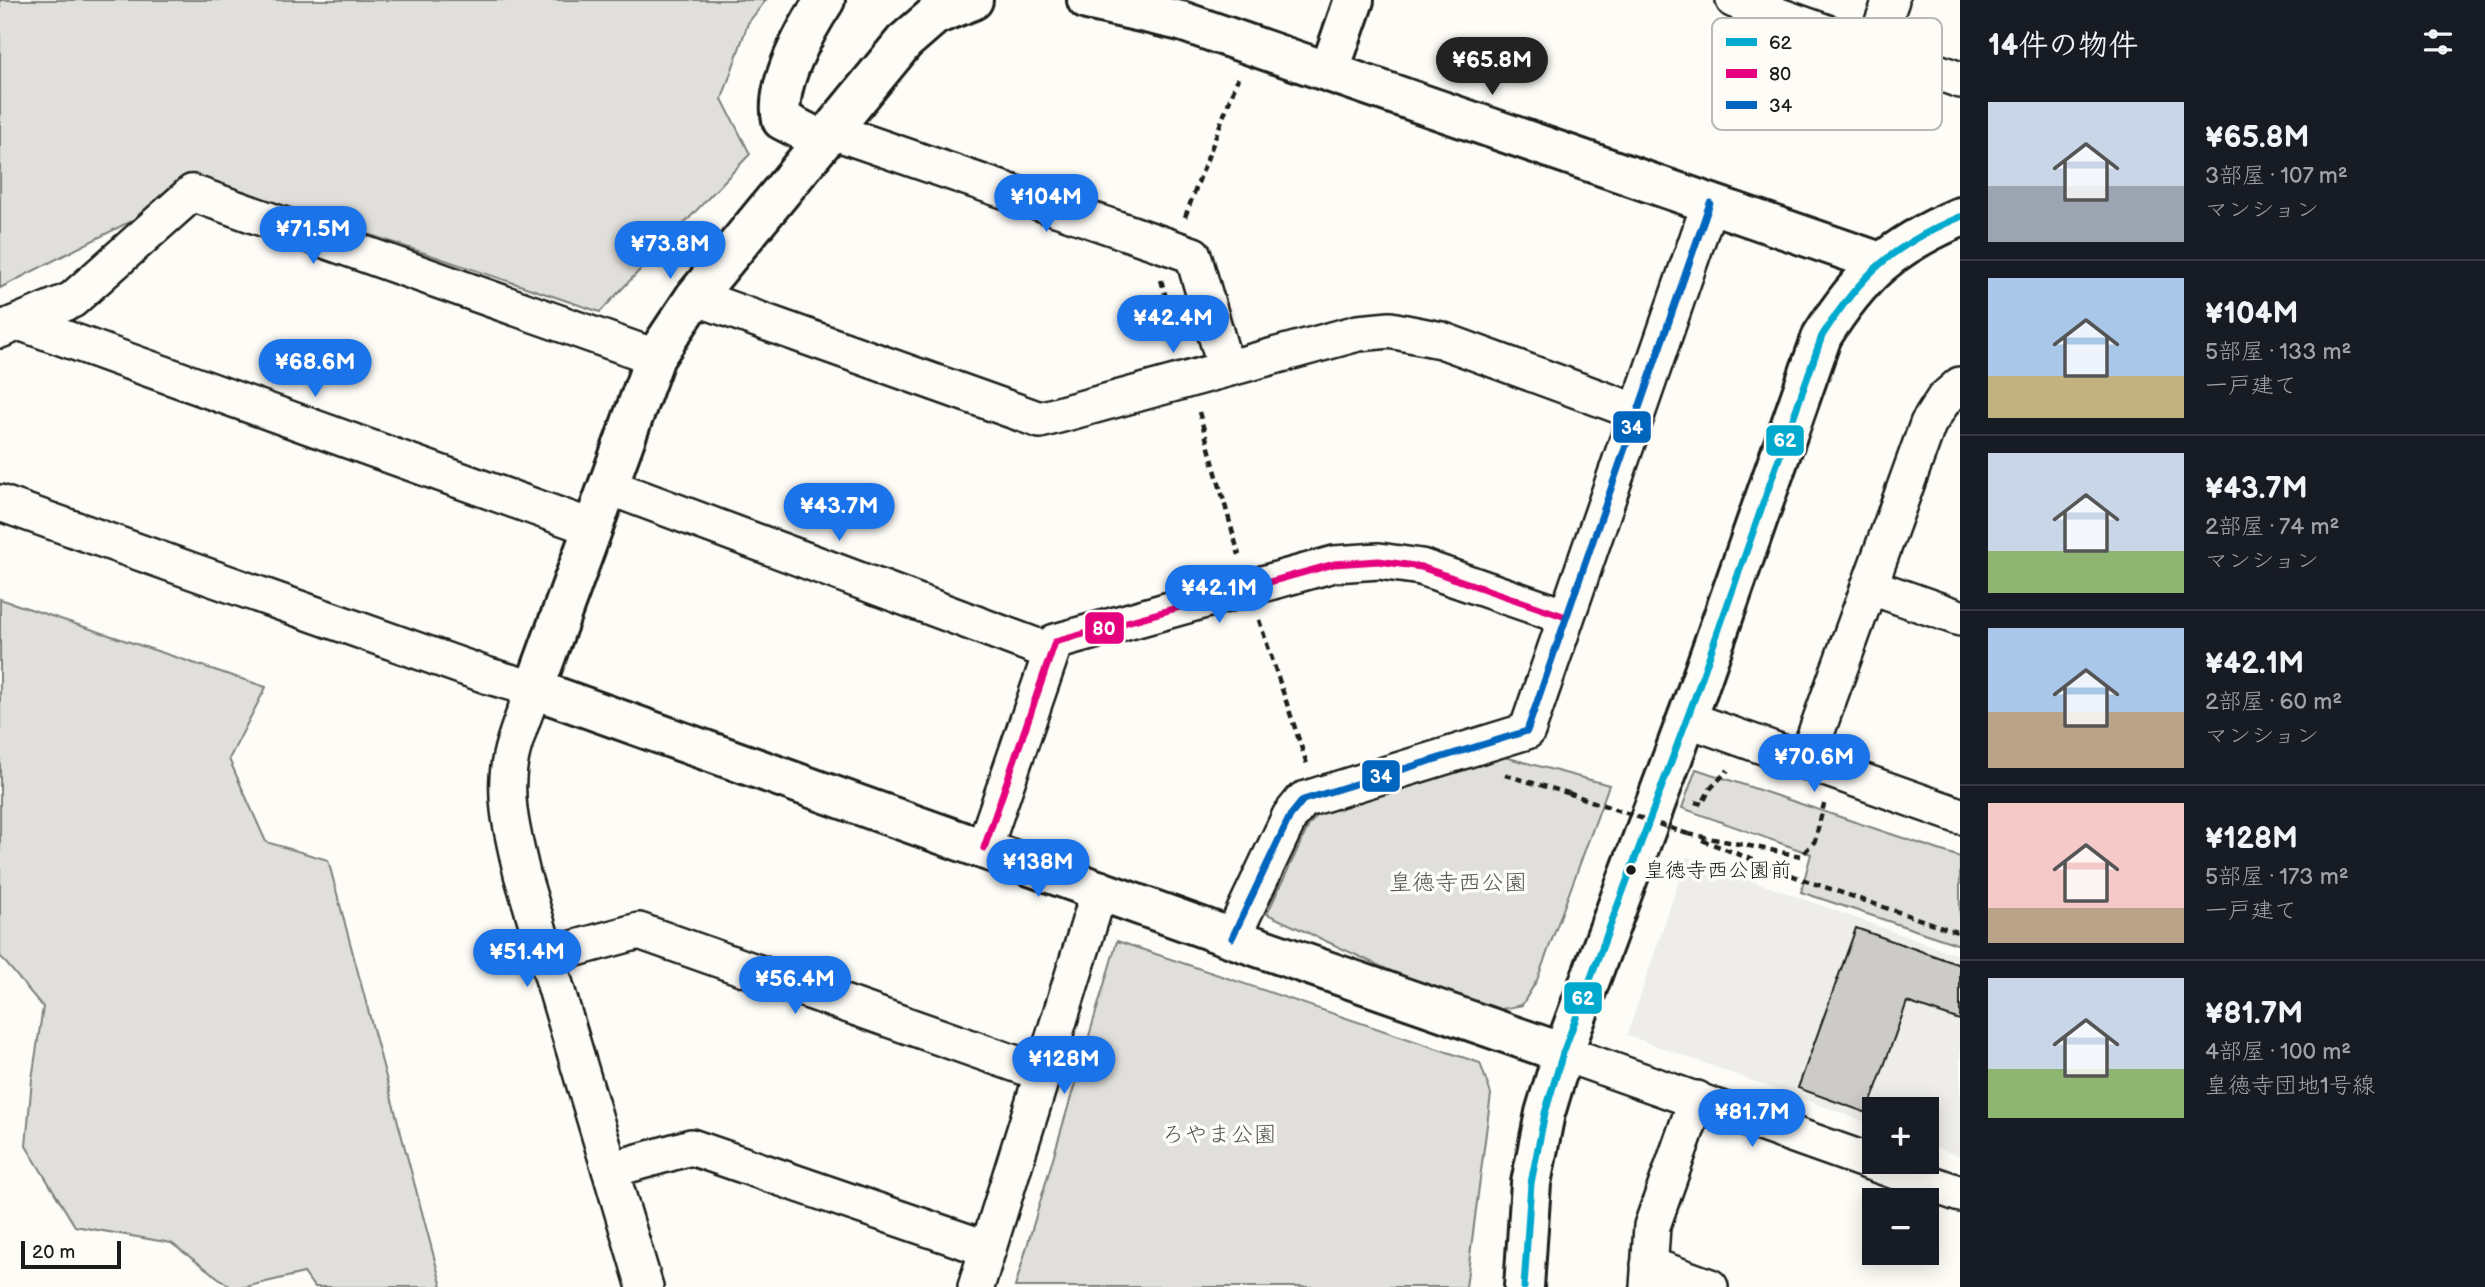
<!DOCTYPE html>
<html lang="ja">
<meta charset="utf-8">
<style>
:root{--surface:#171b24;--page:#20242c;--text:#f1f3f6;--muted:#9ea1a6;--line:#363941;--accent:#1a73e8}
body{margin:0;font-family:"Balsamiq Sans","Klee One",sans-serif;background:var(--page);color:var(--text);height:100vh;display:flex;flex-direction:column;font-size:26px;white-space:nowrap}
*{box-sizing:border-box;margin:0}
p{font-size:23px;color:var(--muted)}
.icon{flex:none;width:38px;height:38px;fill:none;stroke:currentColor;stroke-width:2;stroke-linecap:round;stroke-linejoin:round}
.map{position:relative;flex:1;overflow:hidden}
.side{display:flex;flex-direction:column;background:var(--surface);width:525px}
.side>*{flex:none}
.tools{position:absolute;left:1862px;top:1097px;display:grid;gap:14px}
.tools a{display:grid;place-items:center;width:77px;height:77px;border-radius:0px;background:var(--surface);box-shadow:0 4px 18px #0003;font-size:35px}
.scale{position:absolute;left:21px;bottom:18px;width:100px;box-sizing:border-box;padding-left:7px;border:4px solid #1c1c1c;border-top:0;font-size:19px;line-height:24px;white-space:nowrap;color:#1c1c1c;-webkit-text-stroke:5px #fdfcf7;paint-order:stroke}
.price{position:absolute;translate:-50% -60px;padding:0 16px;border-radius:24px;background:var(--accent);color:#fff;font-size:23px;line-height:46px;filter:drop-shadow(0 2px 4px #0008)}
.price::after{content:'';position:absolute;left:50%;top:42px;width:21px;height:16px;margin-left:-10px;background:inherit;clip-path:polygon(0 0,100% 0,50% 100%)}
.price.active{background:#222;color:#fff}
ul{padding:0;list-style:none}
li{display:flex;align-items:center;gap:21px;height:175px;padding:0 28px}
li+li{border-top:2px solid var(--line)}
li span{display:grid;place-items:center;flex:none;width:196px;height:140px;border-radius:0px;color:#555}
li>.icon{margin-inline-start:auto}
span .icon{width:84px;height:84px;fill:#fffc;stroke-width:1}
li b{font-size:30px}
h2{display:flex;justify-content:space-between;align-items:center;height:84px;padding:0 28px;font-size:30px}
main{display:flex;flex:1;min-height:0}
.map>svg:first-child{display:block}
.built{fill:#eeede9}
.green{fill:#e0dfdb;stroke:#7e7e7c;stroke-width:2}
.building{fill:#cccbc8;stroke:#1c1c1c;stroke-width:2}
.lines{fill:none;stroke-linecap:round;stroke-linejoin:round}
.minor-casing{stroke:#1c1c1c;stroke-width:40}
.tertiary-casing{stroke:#1c1c1c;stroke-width:44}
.path{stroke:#1c1c1c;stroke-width:4.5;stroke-dasharray:7 5;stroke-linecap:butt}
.minor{stroke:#fdfcf7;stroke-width:35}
.tertiary{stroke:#fdfcf7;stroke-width:38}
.path-bridge{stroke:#1c1c1c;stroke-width:4.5;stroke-dasharray:7 5;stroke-linecap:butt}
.bus-1-casing{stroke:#fdfcf7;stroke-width:12}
.bus-2-casing{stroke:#fdfcf7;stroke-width:12}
.bus-3-casing{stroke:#fdfcf7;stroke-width:12}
.bus-1{stroke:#00a9ce;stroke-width:7}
.bus-2{stroke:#e5007d;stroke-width:7}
.bus-3{stroke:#0065bd;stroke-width:7}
.bus-dot{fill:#1c1c1c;stroke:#fdfcf7;stroke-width:2.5}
.labels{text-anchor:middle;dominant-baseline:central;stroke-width:7;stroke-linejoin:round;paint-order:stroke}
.bus-label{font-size:21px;fill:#1c1c1c;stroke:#fdfcf7;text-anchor:start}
.park-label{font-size:23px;fill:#575655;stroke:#fdfcf7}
.key{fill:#fdfcf7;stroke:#bab9b5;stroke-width:2}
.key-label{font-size:19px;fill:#1c1c1c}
.line-badge{stroke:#fdfcf7;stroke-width:2.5}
.badge-label{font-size:19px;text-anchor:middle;font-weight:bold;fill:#fff}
</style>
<main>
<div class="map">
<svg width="1960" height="1287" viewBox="0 0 1960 1287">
<rect width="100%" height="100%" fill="#fdfcf7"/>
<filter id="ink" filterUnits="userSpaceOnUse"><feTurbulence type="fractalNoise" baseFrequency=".0143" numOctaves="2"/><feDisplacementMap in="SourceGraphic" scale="14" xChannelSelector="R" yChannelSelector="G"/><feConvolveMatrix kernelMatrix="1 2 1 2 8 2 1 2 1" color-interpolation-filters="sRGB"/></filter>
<g filter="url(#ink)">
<!-- built -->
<path class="built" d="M1687,857l273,99v200l-33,-12v-34h-53v15l-247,-90z"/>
<!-- green -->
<path class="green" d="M0,0h766l-18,23 -26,76 28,55 -150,158 -351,-118 -81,8 -168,86z
M0,599l266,88 -37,72 37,83 62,18 114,427h-128l-10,-14 -59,14h-14l-60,-44 -96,-17 -49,-80 6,-67 11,-72 -43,-51z
M1501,756l108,29 -72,195 -15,25 -40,8 -215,-99 42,-89 11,-13z
M1696,769l264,88v88l-159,-53 10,-38 -129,-46z
M1117,941l363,122 11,31 -25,193h-451z"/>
<!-- building -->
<path class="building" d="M1856,928l104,37v55l-53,-18 -40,111 -69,-25z"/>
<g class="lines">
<!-- minor casing -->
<g class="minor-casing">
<path id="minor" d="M1734,0l226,80
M1873,50l18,-50
M832,131l361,124 33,114
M695,297l345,123 318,-87 32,-3 51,10 196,72
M19,322l574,206
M0,330l72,-30 120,-107 463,164
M607,486l444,166
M0,503l489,173 45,13c-8,21 -18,44 -23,67 -9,40 2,79 11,118l123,413
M1869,586l91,32
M1687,719l273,97
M1806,761l122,-337 16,-25 16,-14
M984,848l71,-206 279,-78 45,-3 42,6 145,50
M1232,938l58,-122 13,-16 224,-69 183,-528
M547,956l92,-25 403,142
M1563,1053l397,141
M610,1170l81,-23 297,102
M1649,1265l61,22
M976,1287l124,-398
M1648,1287l4,-61 45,-127"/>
</g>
<!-- tertiary casing -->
<g class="tertiary-casing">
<path id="tertiary" d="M973,0l-38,15 -31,27 -209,255 -40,60 -121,332 698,249 331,115
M1087,0l94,21 699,241
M1329,72l25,-72
M823,141l-41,-21c-8,-35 24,-91 43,-120
M1524,1287l7,-104 14,-70 18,-60 132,-356 127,-361c39,-62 70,-90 138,-119"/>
</g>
<!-- path -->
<path class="path" d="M1185,217l53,-139
M1161,280l19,66
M1199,412l40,143
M1259,620l48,144
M1505,775l63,18
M1695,802l7,2 8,-15 18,-19
M1688,834l113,22 14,-15 9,-37
M1702,840l102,40 156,53"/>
<!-- minor -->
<use href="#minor" class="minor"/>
<!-- tertiary -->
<use href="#tertiary" class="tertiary"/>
<!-- path-bridge -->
<path class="path-bridge" d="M1568,793l120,41"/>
<!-- bus-1 casing -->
<g class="bus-1-casing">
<path id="bus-1" d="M1524,1287l7,-104 14,-70 18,-60 132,-356 127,-361c39,-62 70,-90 138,-119"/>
</g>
<!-- bus-2 casing -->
<g class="bus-2-casing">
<path id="bus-2" d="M984,848l71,-206 279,-78 45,-3 42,6 145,50"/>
</g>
<!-- bus-3 casing -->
<g class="bus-3-casing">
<path id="bus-3" d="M1232,938l58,-122 13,-16 224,-69 183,-528"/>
</g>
<!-- bus-1 -->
<use href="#bus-1" class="bus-1"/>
<!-- bus-2 -->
<use href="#bus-2" class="bus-2"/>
<!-- bus-3 -->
<use href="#bus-3" class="bus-3"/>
</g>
</g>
<!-- markers -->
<circle class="bus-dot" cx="1631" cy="870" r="6"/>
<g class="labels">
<!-- bus labels -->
<g class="bus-label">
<text x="1644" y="870">皇徳寺西公園前</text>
</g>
<!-- park labels -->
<g class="park-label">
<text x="1458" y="883">皇徳寺西公園</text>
<text x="1219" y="1135">ろやま公園</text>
</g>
</g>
<!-- legend -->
<rect x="1712" y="18" width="230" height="112" rx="10" class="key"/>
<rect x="1726" y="38" width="31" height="8" fill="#00a9ce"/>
<rect x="1726" y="69" width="31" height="9" fill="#e5007d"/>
<rect x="1726" y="101" width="31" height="8" fill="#0065bd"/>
<g class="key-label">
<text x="1769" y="49">62</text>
<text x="1769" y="80">80</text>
<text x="1769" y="112">34</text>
</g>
<g class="line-badge">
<rect x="1612" y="410" width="40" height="34" rx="7" fill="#0065bd"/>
<rect x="1765" y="424" width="40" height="33" rx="7" fill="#00a9ce"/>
<rect x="1084" y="611" width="41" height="34" rx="7" fill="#e5007d"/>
<rect x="1361" y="759" width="40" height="34" rx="7" fill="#0065bd"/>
<rect x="1563" y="981" width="40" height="34" rx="7" fill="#00a9ce"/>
</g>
<g class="badge-label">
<text x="1632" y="434">34</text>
<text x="1785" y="447">62</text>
<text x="1104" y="635">80</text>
<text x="1381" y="783">34</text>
<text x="1583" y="1005">62</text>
</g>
</svg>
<div class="tools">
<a>+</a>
<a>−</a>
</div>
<div class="scale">20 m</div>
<b class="price active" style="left:1492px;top:97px">¥65.8M</b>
<b class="price" style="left:1046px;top:234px">¥104M</b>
<b class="price" style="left:313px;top:266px">¥71.5M</b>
<b class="price" style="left:670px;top:281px">¥73.8M</b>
<b class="price" style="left:1173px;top:355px">¥42.4M</b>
<b class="price" style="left:315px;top:399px">¥68.6M</b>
<b class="price" style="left:839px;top:543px">¥43.7M</b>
<b class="price" style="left:1219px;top:625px">¥42.1M</b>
<b class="price" style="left:1814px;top:794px">¥70.6M</b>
<b class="price" style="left:1038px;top:899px">¥138M</b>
<b class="price" style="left:527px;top:989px">¥51.4M</b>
<b class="price" style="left:795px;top:1016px">¥56.4M</b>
<b class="price" style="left:1064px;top:1096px">¥128M</b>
<b class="price" style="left:1752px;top:1149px">¥81.7M</b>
</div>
<section class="side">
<h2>14件の物件<svg class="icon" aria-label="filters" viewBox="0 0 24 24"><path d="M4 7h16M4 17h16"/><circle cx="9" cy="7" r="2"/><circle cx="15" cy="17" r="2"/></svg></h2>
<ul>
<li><span style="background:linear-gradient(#c9d6e8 60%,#9aa5b1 0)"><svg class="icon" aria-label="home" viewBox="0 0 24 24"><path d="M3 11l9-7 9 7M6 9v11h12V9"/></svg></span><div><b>¥65.8M</b><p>3部屋 · 107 m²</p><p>マンション</p></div></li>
<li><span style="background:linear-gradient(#a9c7e8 70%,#c2b280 0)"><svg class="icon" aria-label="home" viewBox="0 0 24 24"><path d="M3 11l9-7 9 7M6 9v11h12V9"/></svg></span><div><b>¥104M</b><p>5部屋 · 133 m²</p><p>一戸建て</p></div></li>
<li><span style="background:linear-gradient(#c9d6e8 70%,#8fb573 0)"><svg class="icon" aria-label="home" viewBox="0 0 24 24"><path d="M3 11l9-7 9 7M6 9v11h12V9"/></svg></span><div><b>¥43.7M</b><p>2部屋 · 74 m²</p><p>マンション</p></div></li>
<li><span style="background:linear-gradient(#a9c7e8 60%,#b9a48a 0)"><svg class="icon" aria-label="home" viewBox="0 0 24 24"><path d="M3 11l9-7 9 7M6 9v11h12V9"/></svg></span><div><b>¥42.1M</b><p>2部屋 · 60 m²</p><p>マンション</p></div></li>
<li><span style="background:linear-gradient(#f6c9c9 75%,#b9a48a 0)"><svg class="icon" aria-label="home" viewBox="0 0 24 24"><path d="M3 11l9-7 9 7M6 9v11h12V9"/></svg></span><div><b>¥128M</b><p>5部屋 · 173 m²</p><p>一戸建て</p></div></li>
<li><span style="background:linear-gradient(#c9d6e8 65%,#8fb573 0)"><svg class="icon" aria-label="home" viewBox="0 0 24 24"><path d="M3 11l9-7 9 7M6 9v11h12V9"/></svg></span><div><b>¥81.7M</b><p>4部屋 · 100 m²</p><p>皇徳寺団地1号線</p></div></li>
</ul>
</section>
</main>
